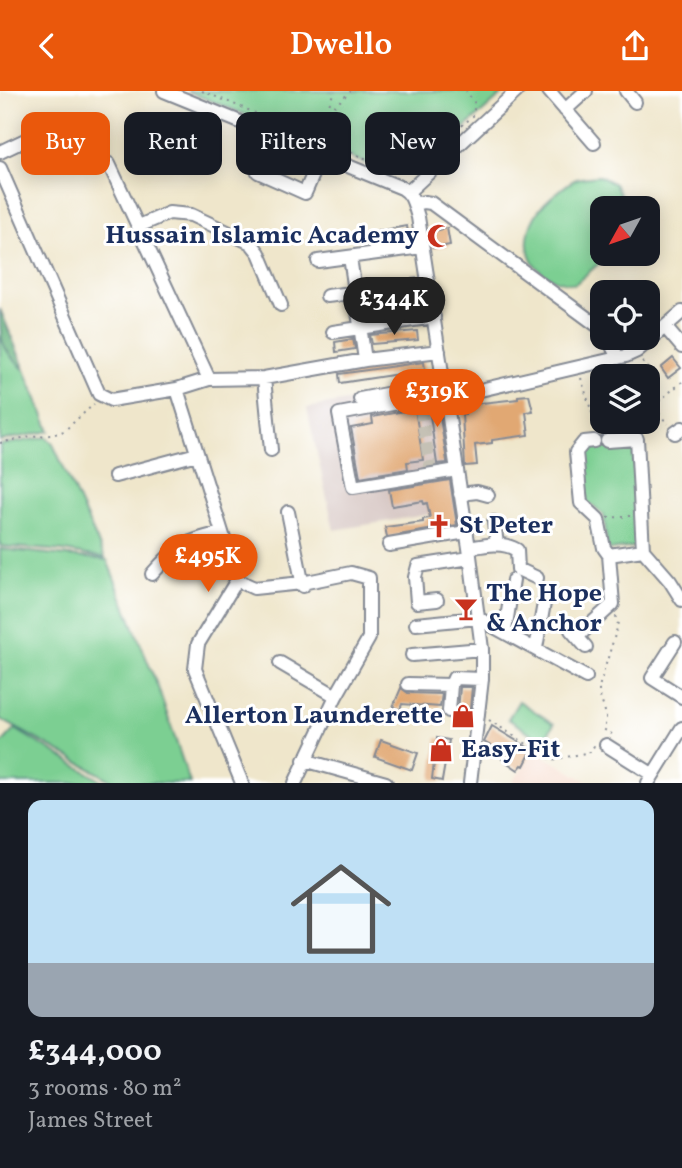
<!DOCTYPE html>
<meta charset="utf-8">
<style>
:root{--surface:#171b24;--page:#242831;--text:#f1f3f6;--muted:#9ea1a6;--line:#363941;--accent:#ea580c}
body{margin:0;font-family:Vollkorn,serif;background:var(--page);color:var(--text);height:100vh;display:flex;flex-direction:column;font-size:26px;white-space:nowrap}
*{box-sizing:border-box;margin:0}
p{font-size:23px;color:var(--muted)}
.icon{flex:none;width:38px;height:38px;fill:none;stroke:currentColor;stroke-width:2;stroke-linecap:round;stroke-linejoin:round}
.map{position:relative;height:692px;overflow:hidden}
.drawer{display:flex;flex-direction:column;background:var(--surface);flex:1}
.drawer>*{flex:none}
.hud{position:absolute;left:21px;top:21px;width:640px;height:63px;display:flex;gap:14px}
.needle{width:46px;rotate:230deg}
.tools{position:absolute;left:590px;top:105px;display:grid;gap:14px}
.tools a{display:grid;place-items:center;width:70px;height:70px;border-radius:14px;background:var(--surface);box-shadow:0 4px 18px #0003;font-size:35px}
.price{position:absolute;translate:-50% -60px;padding:0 16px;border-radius:24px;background:var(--accent);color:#fff;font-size:23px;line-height:46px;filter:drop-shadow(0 2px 4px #0008)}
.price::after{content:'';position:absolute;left:50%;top:42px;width:21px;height:16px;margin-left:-10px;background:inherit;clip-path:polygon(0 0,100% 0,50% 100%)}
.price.selected{background:#222;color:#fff}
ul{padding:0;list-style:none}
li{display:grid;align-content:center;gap:14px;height:371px;padding:0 28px}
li+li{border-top:2px solid var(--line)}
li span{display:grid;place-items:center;height:217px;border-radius:14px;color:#555}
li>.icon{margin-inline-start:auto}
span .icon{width:126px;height:126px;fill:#fffc;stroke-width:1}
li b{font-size:30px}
.pill{padding:0 24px;border-radius:14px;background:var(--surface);box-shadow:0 4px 18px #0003;font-size:24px;line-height:63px}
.pill.selected{background:var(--accent);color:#fff}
header{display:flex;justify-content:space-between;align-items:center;height:91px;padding:0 28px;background:var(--accent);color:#fff;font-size:32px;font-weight:600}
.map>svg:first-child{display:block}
.built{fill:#f5d3c1}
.industrial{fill:#d1c0bc}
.green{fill:#7ccf92;stroke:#4c7f78;stroke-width:2}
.forest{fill:#65b27c;stroke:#40706d;stroke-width:2}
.building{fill:#e1a873}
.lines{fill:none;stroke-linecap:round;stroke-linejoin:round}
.minor-tunnel{stroke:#c5c1b5;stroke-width:12;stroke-dasharray:12 6;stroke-linecap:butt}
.minor-casing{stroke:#858a94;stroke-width:16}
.path{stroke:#858a94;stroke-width:2;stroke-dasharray:2 5;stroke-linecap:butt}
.minor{stroke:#fff;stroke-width:12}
.labels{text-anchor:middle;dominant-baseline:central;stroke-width:6;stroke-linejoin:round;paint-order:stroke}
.poi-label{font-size:26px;font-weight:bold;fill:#1b2f5e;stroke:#fff;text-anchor:start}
</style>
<header><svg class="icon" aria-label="back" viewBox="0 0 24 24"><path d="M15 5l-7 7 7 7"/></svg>Dwello<svg class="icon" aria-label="share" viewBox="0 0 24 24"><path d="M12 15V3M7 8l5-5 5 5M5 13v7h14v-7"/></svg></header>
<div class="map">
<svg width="682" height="692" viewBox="0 0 682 692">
<rect width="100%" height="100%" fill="#fff"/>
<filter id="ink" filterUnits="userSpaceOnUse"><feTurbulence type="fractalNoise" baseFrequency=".0143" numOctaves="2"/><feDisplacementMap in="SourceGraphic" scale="14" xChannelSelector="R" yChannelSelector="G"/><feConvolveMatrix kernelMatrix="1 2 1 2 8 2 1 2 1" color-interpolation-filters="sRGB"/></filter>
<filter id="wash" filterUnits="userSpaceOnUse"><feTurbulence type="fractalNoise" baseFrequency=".00686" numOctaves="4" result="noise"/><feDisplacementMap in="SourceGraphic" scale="28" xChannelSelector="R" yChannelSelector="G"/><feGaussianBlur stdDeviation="1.57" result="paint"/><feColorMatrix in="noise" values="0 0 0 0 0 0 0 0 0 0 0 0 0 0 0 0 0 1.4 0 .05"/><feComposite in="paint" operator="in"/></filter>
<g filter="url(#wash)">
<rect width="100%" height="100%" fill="#efe6cb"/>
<!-- built -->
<path class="built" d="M535,660l55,32h-78z"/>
<!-- industrial -->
<path class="industrial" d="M440,294l17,125 -123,20 -27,-122z"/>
<!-- green -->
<path class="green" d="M187,0h319l-89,79 -30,2z
M599,85l16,8 12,24h-25v46h8l-35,30c-60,-5 -60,-63 -16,-93 5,-4 12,-10 18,-12 7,-2 15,-2 22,-3z
M0,247l13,21 12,11 25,61 -50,10z
M46,346l6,5 53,116 -42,-7 -63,-5v-101z
M627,354l8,1 1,89 5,5 -2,6 -28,4 -4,-4 -3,-31 -13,-11 -4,1 -2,-39 -3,-1 -1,-11 5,-7z
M0,458l107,11 52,130 31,93h-74l-116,-64z
M519,610l35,23 -11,17 -35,-22z
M15,638l90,54h-105v-38z"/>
<!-- forest -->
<path class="forest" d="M0,218l25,61c-25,-22 -25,-29 -25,-61z"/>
<g id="blocks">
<!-- building -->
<path class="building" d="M407,135l2,13 -29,4 -2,-12z
M447,137l3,17 -17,3 -3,-16z
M417,240l1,9 -46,4 -2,-9z
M353,248l2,10 -19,3 -1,-10z
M673,267l8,10 -13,10 -7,-10z
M424,271l1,8 -85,13 -1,-9z
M436,302l11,68v2l-10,1 -10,-69z
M529,304l4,16 -7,1 3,23 -37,5v3l-17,2 2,20 -12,1 -3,-52h3l-1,-9 54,-6v-3z
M415,318l8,51 -16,2 1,7 -48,8 -9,-49 22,-4 -1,-7z
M450,389l7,45 -70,12 -2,-10 38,-5v-3l7,-1 -3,-15 -3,1 -1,-3 -31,5 -3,-16z
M460,596h12l-3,32 -14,-2 3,-5z
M401,597l7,5 34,1 -2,13 -38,-3 -2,6 -7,-3z
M492,635l40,24 -8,16 -2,-1 -4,5 -16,-11 3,-5 -21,-12z
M437,647l12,2 -7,41 -10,-2z
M381,649l37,13 -6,17 -37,-13z"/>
</g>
</g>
<g filter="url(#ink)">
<use href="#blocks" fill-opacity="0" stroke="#858a94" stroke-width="2"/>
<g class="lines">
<!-- minor-tunnel -->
<path class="minor-tunnel" d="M431,382l-12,-74 26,-5"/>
<!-- minor casing -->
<g class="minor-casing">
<path id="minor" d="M164,0l238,97c11,6 12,17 16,29l51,331 13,101v30l-12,104
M549,0l45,52
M626,0l9,11
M565,19l21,-19
M0,61l42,-20 67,32 100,215
M0,77l99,226 12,6 66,-11 32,-10 55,-1 101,-18 74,-9
M258,81l47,21 17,-39
M408,101l109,-101
M414,113l10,-2 7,1 171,126
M139,135l30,-13 22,2 60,28 8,10 22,52
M350,166l15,103
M318,170l104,-14
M327,205l101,-12
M665,236l17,20
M333,241l101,-15
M608,247l10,20
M264,287l7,72
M177,298l60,191 -39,64 -3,25 47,114
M446,307l180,-42 11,-5 45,-39
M360,308l83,-16
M419,308l-80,15 14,73 104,-17
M675,342l7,-5
M607,350l30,-2 6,111
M115,385l82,-22
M460,403l17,-2 11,3
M288,421l15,74
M494,431l3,22
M389,454l77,-13
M469,457c16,-3 33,-7 48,2l1,19 19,9
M609,464l34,-5 27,31 12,19
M152,483c27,-30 31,-31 69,-41
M237,489l17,8 48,-5 49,-10 18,5v60l-33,58 -41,87
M437,509l-20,2 -2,-25 3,-11 52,-8
M416,533l62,-6 108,59
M571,539l15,17
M505,540l8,-51
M577,546l36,-33 -4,-49 -5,-7 -6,-29 -17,-16 -5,-51 8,-10 10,-1
M675,551l-23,36 30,19
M536,557l10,-56
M412,564l70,-6
M280,572l56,33
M408,593l43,1
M449,620l2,-26 3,-7 28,1
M606,654l46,29
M304,669l82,23
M648,692l34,-55"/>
</g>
<!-- path -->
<path class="path" d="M202,0l182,75 31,-6 15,-6 44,-39v-13l-8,-11
M329,20l22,-20
M325,29l4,22
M301,40l23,-12 10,-28
M642,271c21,17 11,27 16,48 1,5 7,10 10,14
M581,287l12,38 1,14
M659,310l23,-19
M0,352l31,-7 21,-1 12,-4 30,-27
M608,427l22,-2
M489,629l63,40 38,-8 4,-6 2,1
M612,643l-9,-5c9,-15 -5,-26 -4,-42l19,-62 -2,-9"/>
<!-- minor -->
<use href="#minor" class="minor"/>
</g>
</g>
<!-- icons -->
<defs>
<g id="mosque-bare" transform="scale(1.89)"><path d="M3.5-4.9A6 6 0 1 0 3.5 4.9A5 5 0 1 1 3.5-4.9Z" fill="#c8321e" stroke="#fff" stroke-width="2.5" paint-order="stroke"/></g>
<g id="church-bare" transform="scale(1.89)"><path d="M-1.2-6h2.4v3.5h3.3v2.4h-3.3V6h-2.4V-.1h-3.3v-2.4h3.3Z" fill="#c8321e" stroke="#fff" stroke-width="2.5" paint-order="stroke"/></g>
<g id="bar-bare" transform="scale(1.89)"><path d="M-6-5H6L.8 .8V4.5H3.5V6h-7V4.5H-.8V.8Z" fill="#c8321e" stroke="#fff" stroke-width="2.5" paint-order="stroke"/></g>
<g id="shop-bare" transform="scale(1.89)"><path d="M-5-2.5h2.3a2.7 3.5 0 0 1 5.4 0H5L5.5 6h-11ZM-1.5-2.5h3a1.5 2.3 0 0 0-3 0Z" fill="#c8321e" stroke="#fff" stroke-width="2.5" paint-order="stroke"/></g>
</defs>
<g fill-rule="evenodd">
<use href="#mosque-bare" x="439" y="145"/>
<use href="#church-bare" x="439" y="435"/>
<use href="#bar-bare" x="466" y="518"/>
<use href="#shop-bare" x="463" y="625"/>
<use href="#shop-bare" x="441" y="659"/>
</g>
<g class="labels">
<!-- poi labels -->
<g class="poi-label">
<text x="419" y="145" text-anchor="end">Hussain Islamic Academy</text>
<text x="459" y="435">St Peter</text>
<text x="486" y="503">The Hope<tspan x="486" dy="30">&amp; Anchor</tspan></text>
<text x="443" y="625" text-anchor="end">Allerton Launderette</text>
<text x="461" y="659">Easy-Fit</text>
</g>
</g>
</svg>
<div class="tools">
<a><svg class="needle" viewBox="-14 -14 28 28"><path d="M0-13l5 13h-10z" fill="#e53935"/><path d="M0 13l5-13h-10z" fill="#9ea1a6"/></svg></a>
<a><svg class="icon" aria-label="locate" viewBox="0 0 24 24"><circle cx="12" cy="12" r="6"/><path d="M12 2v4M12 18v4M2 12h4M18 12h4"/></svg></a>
<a><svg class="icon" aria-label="layers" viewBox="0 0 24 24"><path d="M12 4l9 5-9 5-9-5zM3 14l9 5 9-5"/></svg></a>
</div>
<b class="price selected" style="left:394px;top:246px">£344K</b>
<b class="price" style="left:437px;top:338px">£319K</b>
<b class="price" style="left:208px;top:503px">£495K</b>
<div class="hud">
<a class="pill selected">Buy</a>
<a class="pill">Rent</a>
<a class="pill">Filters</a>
<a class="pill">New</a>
</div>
</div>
<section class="drawer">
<ul>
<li><span style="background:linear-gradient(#bfe0f5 75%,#9aa5b1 0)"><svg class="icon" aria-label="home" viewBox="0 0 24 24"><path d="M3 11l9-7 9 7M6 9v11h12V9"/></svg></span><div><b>£344,000</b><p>3 rooms · 80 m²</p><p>James Street</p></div></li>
</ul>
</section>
